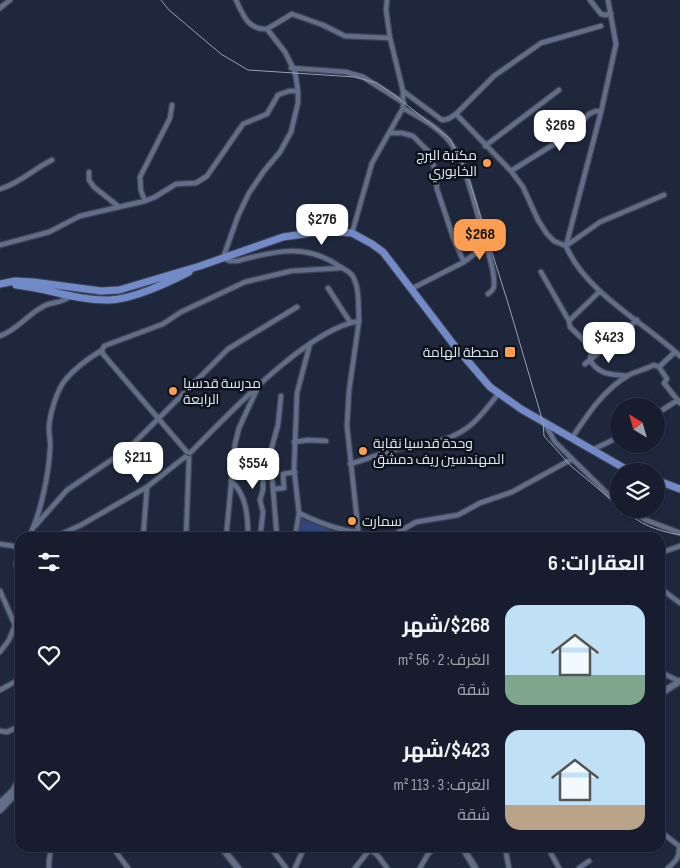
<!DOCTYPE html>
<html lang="ar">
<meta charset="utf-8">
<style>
:root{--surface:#171d2e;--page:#242a3a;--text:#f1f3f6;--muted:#9ea2aa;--line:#363b4a;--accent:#fc9e52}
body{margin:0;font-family:"Sofia Sans Condensed",Cairo,sans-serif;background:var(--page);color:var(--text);direction:rtl;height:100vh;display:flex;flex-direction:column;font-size:19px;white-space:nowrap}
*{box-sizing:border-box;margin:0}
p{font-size:16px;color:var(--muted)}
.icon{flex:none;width:28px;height:28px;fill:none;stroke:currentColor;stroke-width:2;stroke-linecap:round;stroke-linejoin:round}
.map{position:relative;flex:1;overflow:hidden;direction:ltr}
.panel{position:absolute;left:15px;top:532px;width:650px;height:320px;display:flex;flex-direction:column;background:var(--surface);border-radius:15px;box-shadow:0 1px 4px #0004,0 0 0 1px var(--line);direction:rtl}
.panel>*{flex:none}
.needle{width:32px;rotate:323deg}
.fabs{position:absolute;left:610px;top:398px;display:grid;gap:10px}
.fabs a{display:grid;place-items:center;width:55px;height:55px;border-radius:50%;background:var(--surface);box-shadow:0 1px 4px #0004,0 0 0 1px var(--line);font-size:25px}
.price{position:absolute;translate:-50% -42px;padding:0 11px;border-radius:10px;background:#fff;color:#222;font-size:16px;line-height:32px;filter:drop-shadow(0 1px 2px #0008)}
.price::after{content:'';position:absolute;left:50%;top:30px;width:15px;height:11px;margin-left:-8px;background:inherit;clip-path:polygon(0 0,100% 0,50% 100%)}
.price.on{background:var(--accent);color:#111}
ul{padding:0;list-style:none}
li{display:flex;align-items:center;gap:15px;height:125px;padding:0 20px}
li span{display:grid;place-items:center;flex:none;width:140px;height:100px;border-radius:15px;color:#555}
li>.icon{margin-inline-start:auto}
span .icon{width:60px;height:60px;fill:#fffc;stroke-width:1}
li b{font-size:21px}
h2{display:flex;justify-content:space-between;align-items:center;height:60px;padding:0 20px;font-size:21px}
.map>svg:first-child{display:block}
.green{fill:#32467d}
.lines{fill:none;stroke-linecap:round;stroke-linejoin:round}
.minor-casing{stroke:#3c4355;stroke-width:7}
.secondary-casing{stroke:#3c4355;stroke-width:9}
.primary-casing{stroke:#3c4355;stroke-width:9}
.minor{stroke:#626d87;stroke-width:4.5}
.secondary{stroke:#626d87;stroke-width:6}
.primary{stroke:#728ac7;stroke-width:7}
.rail{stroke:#99a0b2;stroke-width:1}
.poi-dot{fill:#fc9e52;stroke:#0d111a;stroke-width:2}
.labels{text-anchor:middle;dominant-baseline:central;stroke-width:5;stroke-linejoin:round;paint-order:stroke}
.poi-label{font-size:14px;fill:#dfe6f5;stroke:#0d111a;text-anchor:start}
</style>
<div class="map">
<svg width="680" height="868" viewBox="0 0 680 868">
<rect width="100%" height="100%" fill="#1f273d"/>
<!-- green -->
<path class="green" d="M300,518l41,16 -6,3 -37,1z"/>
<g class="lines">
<!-- minor casing -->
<g class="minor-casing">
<path id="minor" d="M236,0c7,15 12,30 31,29l18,23 10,20 3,19v12l-7,29 -11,20 -16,19 -15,22 -11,23 -15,42 7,3h7c37,-10 69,-18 102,5 4,3 9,4 13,9 8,12 6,32 7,46
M387,0l-1,10 4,28 13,53 39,29 6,-1 8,-5 38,-38 47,-33 60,-17
M590,0l11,14 5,1 5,-2
M608,0l8,44 -15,68 -35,134c20,47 78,76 114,110
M0,8l10,-8
M267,29l25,-15 31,11 22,11 45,2
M291,68l55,4 17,5 41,26
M403,108c16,9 35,19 47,34 17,23 27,74 36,102 3,12 9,28 8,41 0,4 -3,7 -6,9
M456,114l55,57 12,16 15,33 9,14 7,7 12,5 34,-24 64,-27
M389,133h13l11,3 15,15 6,16 3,22 17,51 10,22 -53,27
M485,146l74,-56
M511,171l56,-35 22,-22 7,-3 5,1
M89,172v8l5,7 24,19
M0,189c21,-6 33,-20 52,-29
M145,201l-4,-10 -1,-14 30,-59 2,-13
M352,233l20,-70 31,-55v-17
M0,245l49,-13 31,-16 65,-15 10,-4 21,-13 20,-1 11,-7 36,-52 24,-10 11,-19 11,-4h9
M464,262l22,-17
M541,272l28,49 31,-30
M328,288l22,34
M569,321l1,6 22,21 -2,12c9,15 20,14 37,16
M0,336c19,-7 27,-22 46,-31 10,-4 14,-1 25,-9
M585,364l52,-44
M659,367l8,12 -3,4 16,20
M656,414l22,-14
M545,424l10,18 58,57 6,3
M572,438c15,-23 32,-49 57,-63 8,-4 17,-6 25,-10l5,2 16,-15
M294,442l15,-2 17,1
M592,450l27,-13
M187,452l-84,-98 -1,-4 2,-4 59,-22 18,-12 64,-30 46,-11 50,-3
M190,453c38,-38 117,-124 169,-132l-10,70 -2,35 12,112
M350,464c18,-5 37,-13 55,-17 8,-1 16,-1 23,-3 37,-8 49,-22 70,-50
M231,481c16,14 17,36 17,57
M273,489l11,-1 -1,-14 12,-2
M629,509l17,11 34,13
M299,513c18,9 39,17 59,19
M35,526l32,-36 62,-42 99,-99 69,-42
M28,538c12,-20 21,-65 22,-89 1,-7 -1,-13 -1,-20 0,-13 8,-40 17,-50 10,-12 23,-21 36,-29
M53,538l28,-13 66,-38
M143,538l4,-51 38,-30
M186,538l3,-80
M226,538l9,-94 4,-16 19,-41
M260,538l3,-26 -3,-12 3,-10v-9l4,-10
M277,538l-5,-62 -5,-5 1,-10 10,-36 3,-29
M295,538l4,-25 -5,-44 3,-76 13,-49
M338,538l9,-7
M383,538l9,-2 24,-14 42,-7 22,-12 32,-11 60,-33
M0,544l20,3
M660,553l20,-7
M20,558l-3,2 -1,4 4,16
M17,560l3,-10
M660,588l20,15
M0,591l15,34 5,-4
M0,652l9,-12 6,-15
M660,672l19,9
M0,690l20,-11
M0,731l7,1 13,-6
M660,831l19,15c1,11 -3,15 -11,22
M113,848l15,20
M271,848l15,20
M364,848c12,2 16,11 23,20
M505,848l4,20
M548,848l11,20
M49,868v-7l2,-13
M295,868l9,-20
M355,868l16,-20
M420,868l8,-14 6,-6
M579,868l10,-7"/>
</g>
<!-- secondary casing -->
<g class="secondary-casing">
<path id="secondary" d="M660,694l20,-13
M0,803l13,-12 7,-12
M0,810l20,-21
M222,848l16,20
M463,848l12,20"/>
</g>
<!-- primary casing -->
<g class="primary-casing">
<path id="primary" d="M0,284l15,-3 18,1 68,9 18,-1 81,-24 83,-29 42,-6 27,2 20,11 11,8 71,93 36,42 31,22 103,59 9,3
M16,285c31,3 62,16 93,15 25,-1 58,-17 80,-28
M656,480l24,9"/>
</g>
<!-- minor -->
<use href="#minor" class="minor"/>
<!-- secondary -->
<use href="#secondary" class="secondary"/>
<!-- primary -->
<use href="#primary" class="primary"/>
<!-- rail -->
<path class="rail" d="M161,0l8,10 52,44 27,16 107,7 22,6 16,11 57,45 16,31 42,133 35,119 1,14 27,30 48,40
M622,509c20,16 32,21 58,26"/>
</g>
<!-- markers -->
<g class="poi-dot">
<circle cx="487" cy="163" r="5"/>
<rect x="504" y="346" width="12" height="12" rx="2.5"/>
<circle cx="173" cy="391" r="5"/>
<circle cx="363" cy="451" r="5"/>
<circle cx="352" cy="521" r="5"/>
</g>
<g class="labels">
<!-- poi labels -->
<g class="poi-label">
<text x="477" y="155" text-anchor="end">مكتبة البرج<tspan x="477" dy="16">الخابوري</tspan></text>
<text x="499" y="352" text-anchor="end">محطة الهامة</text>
<text x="183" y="383">مدرسة قدسيا<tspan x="183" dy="16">الرابعة</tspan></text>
<text x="373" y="443">وحدة قدسيا نقابة<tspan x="373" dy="16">المهندسين ريف دمشق</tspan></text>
<text x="362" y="521">سمارت</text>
</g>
</g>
</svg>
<div class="fabs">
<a><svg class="needle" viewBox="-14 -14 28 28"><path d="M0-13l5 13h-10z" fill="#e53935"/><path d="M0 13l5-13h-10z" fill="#9ea2aa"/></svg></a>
<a><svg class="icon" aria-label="layers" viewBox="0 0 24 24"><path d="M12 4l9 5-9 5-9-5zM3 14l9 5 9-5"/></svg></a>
</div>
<b class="price" style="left:560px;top:152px">$269</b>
<b class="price" style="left:322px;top:246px">$276</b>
<b class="price on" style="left:480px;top:261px">$268</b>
<b class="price" style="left:609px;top:364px">$423</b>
<b class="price" style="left:138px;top:484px">$211</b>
<b class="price" style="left:253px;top:490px">$554</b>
<section class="panel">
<h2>العقارات: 6<svg class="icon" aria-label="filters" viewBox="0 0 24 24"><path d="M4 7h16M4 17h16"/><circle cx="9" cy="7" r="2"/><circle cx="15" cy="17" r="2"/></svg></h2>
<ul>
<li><span style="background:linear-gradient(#bfe0f5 70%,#7fa58c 0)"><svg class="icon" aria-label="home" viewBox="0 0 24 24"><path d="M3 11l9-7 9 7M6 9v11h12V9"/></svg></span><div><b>$268/شهر</b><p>الغرف: 2 · 56 m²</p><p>شقة</p></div><svg class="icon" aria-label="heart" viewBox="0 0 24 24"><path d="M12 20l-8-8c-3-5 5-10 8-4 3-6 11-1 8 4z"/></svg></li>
<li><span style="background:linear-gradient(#bfe0f5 75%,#b9a48a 0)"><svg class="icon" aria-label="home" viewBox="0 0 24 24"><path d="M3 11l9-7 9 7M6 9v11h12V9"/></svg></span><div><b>$423/شهر</b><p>الغرف: 3 · 113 m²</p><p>شقة</p></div><svg class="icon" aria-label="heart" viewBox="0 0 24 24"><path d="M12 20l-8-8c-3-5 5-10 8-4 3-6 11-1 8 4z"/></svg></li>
</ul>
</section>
</div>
